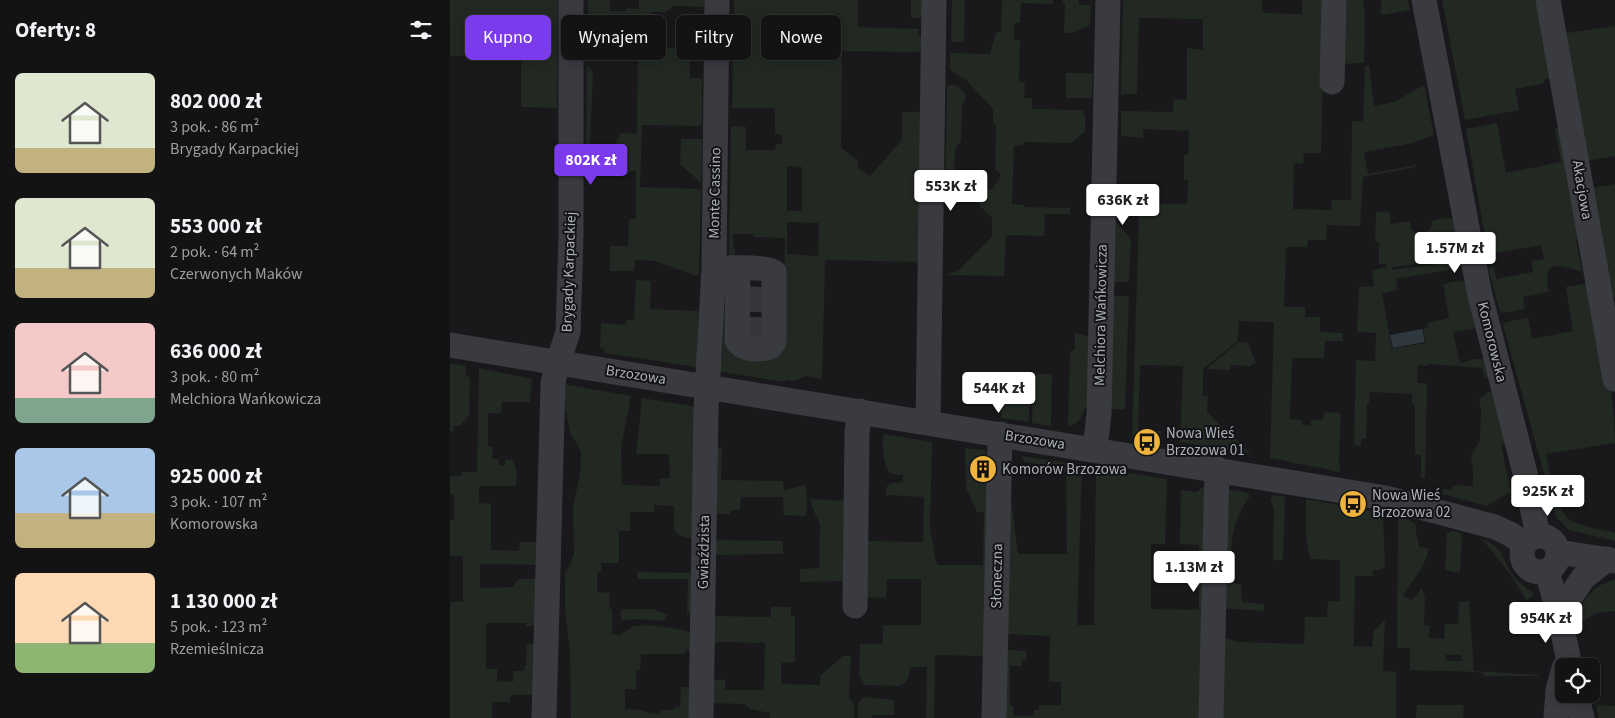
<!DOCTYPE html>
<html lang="pl">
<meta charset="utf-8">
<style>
:root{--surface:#131314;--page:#1c1c1d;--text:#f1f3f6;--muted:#9d9ea0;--line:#323234;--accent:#7c3aed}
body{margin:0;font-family:"Source Sans 3",sans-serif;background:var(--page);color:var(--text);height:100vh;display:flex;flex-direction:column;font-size:19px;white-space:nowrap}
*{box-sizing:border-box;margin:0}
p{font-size:16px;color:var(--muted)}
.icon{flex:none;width:28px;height:28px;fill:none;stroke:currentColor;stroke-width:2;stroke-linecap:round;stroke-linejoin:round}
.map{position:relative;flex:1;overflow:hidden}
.sheet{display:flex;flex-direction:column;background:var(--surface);width:450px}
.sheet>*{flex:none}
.top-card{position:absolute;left:15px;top:15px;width:475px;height:45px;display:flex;gap:10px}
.controls{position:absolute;left:1105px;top:658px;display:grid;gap:10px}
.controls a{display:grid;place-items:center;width:45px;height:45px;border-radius:8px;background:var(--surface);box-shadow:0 2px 12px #0003,0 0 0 1px var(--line);font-size:25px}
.price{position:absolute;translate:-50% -42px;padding:0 11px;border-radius:5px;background:#fff;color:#222;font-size:16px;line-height:32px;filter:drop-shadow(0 1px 2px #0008)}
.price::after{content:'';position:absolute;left:50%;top:30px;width:15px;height:11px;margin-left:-8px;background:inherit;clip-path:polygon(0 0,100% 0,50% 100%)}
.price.selected{background:var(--accent);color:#fff}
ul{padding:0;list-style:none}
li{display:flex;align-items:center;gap:15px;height:125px;padding:0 15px}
li span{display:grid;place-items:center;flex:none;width:140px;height:100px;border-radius:8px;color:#555}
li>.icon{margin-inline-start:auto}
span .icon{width:60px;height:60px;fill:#fffc;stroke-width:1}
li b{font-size:21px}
h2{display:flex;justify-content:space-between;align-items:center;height:60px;padding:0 15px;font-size:21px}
.tag{padding:0 18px;border-radius:8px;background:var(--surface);box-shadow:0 2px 12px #0003,0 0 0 1px var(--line);font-size:18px;line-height:45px}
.tag.selected{background:var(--accent);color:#fff}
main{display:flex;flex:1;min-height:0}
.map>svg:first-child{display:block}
.green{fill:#212922;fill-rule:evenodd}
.water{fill:#2f383f}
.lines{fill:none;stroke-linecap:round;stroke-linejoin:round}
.minor-tunnel{stroke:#36373b;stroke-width:25;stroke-dasharray:25 12;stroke-linecap:butt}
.minor{stroke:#3a3b40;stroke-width:25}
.labels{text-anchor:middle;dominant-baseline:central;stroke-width:4;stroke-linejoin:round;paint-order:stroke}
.street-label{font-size:15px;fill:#acb0ba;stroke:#141416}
.poi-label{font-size:15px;fill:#acb0ba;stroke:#141416;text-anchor:start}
</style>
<main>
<section class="sheet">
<h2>Oferty: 8<svg class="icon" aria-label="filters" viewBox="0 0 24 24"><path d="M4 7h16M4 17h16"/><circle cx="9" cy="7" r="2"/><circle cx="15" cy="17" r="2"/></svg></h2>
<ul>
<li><span style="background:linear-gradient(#dfe7d0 75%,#c2b280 0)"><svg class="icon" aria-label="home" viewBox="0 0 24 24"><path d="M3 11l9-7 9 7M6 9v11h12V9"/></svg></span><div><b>802 000 zł</b><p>3 pok. · 86 m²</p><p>Brygady Karpackiej</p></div></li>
<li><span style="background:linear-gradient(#dfe7d0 70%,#c2b280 0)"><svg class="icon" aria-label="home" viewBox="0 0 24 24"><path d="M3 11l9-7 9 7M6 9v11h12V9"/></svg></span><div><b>553 000 zł</b><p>2 pok. · 64 m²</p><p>Czerwonych Maków</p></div></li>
<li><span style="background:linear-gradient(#f6c9c9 75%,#7fa58c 0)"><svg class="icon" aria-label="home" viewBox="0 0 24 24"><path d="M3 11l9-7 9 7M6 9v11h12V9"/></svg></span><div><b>636 000 zł</b><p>3 pok. · 80 m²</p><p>Melchiora Wańkowicza</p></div></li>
<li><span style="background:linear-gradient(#a9c7e8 65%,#c2b280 0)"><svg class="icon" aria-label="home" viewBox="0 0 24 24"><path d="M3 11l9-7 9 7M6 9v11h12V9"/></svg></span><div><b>925 000 zł</b><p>3 pok. · 107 m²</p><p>Komorowska</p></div></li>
<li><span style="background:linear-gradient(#ffd9b3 70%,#8fb573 0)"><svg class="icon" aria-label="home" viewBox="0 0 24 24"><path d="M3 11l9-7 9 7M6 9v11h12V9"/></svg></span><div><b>1 130 000 zł</b><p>5 pok. · 123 m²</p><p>Rzemieślnicza</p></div></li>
</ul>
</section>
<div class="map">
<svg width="1165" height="718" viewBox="0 0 1165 718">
<rect width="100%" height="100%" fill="#19191b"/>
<!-- green -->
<path class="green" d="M0,0h108l-1,108 -36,-1v-49l-71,-2z
M138,0h22v11h16l1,-3 12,1v-9h65v7l-31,-1 -7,6h-15v35l52,2v10h-13v19h12v46l-4,2 -56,-1 -2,62 61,2 -2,85 -3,2 -41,-15 -20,-1 -1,11h-24v-25h18l1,-27h7v-48h-6l-3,4 -7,-1 -9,-5 -3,-10 13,-26 16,1 1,-101 -50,-3z
M284,0h124v27l62,2 -3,4 6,7 -1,9 -5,3 -75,-1 -1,97 17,13v7l12,8 32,-36v-28h20l-2,150 -95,-2 -3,119 -17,-3 -10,5 -9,-1 -1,2 -70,-11 7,-11 4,-74 16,70 34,1 7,-10 2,-109 -32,-1v-3h-20v15h2v7h-6l2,-130 15,1v23h29l1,-6h6v-9l-7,-1v-26h-43zM337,166l15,1v44h-15zM337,222l32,1 -1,33 -31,-2z
M461,0h13v18h-13z
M502,0h13l-1,42h-13z
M552,0h51v4l-32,-1 -1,20h-6v17h6l-1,42 6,1 -1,15h8v11l51,1v4h2v18l-14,11 -48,-1v3l-9,1 -2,58 12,1v2l46,1v6h-25l-1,22 -38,-1 -2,41 -57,-1 12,-5 33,-33v-19l-18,-18h-29l2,-114c8,-4 16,2 19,11l-4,10 -1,34 -6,8 -1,22 6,17 33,1 1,-4c5,-3 6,-6 6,-12l-5,-3 1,-46h-3v-15l-27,-29 -16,-10v-17l40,1 6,-22h5z
M613,0h16v5h12l-1,20 -18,8h-8l1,-29 -2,-1z
M673,0h139v9l3,4 37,1v-14h23l-4,153h-17l-1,11 -9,-1 -1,46 38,1 1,-10h19l1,-79h11l2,-55 4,-1 5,41 20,-4 30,-17 10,50 -21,8 -49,9 4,22 48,-9v2l-53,10 -3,49 -33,-1 -1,15h-18l-1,7h-21l-2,60h21v10h15v15l23,1v8h-18l-1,17h-32l-2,61 12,1v5l9,1v-6h12l1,-8 17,1 -2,45 1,14 -70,-14 4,-136 -35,-1 -1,20 -35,28v27h5l-1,16 44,42 -71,-12 3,-76 -43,-1 -2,65 23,1 -1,8 -28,-3 7,-220 -20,-2v-24l21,-5v19h47l1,-24h-4v-25h4l1,-24 -46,-2v9l-22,-2v-25l52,1 1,-13 13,1v-52l16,2v-31l-64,-1 -2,76h-16z
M894,0h19l2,15 -1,48 -22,1z
M932,0h26l2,10 -27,5 -3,-2z
M992,0h98l14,78 -8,1 -4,5 -27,5 4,21 -54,10z
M1165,26v130l-28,5 -21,-119 1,-9z
M137,64l6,8 -3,73 -4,3z
M616,73h27l-1,25h-26z
M1047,123l9,50 55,-11 -6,-34 9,-1 16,112 -4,1 6,32c-25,-8 -40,-13 -33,20l-26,5 2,12 -22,4 -3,-1 -12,-44 6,-1 2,12 37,-7 -2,-11 13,-2 -3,-14 -53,9 -22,-125z
M231,139h21l-1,44 -21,-19z
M1165,184v113l-3,1 -20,-110z
M939,211l2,13 19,-3 1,8 7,5 9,-2 5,-7 -1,-4 14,-3 9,1 9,44 -9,6 -58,10 2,11 -16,3 10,56 34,-6 -3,-14 5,-1 -1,-5 22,-5 -6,-34 14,-3 10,1 11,46 -25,4 7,31 14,-4h10l7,18 -6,2 -3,-11 -54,-4 -1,2 -9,-1 -1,18h8l2,3 -2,92 -4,-1v-22h-6v-50h-3v-11l-42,-2 -1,11 -2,1 -1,34 -5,1v7l-7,-1 2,-85 19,1 1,-28 -19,-1 2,-45 15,-1 -2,-16 15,-3 -1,-3h-7v-21l-4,-1 1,-30zM1002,260v2l-60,8v-3z
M661,216l20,23 -2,43h-16z
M186,280l15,1 -1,28 48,2 -1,56 -93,-14v-4l-4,-2 1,-24 25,2 1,-5h7z
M1138,283c11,53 27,106 27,160l-69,11c4,17 9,56 24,66 10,6 33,10 45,13v8l-46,-11 -13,-13 -53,-192 3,-3 22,-4 4,21 41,-8 -7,-44z
M662,296h17l-4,113h-18z
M625,332l17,6 -1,70h-6c-3,10 -7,16 -17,19l2,-75 5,-2z
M789,342l9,1 8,20 -7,3 -18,-1 -1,5 -24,-1z
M0,363l16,3v8l4,5 -1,36 -9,11h-7v6l-3,-1z
M29,368l53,11 -2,23h-28l-1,11h-13v34h5l-1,12h7v6l6,1v-7l8,1 4,12 -1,14h-37v17l12,1v46l28,1 1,-9h22v23l-62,-1v24l33,-1 5,-8h24l-7,47h-9v-3h-40v46h11v12l16,1 1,-11h10v-5h2l1,-22h11l-5,51h-22l-1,7h-18v16h-42v-116h13v-46h-13v-36h4v-25l-4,-1v-18h12v-4h15z
M553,372l21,1v3h5v46l-28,-4z
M586,374h16l-1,52 -19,-3 1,-47h3z
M113,384l68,12 -10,52 1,37 38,1v-7l10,-1 -1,-24h-33l6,-56 56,9 -3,131c-27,-2 -20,-8 -21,-32l-20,-1v7h-24v19h-11v32h-18v9l-4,1v19l13,1 -1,16h3v25l8,1c5,-3 9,-7 14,-9 12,-3 50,3 61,8l-1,16 -9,1v3h-44l-1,16h-4v19h-11v20l17,1 5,3 11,1 4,-4h13v-3h5l1,-20h13l-1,31h-122l-1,-65 -5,-45v-36l5,-7 4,-11 -1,-46 7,-35 1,-19 -2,-7 -9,-14 -8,-42z
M1038,392h7l13,51 -7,1 10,48 -25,14 -43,-12v-5l9,1 1,-5 20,1v-16l-2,-14 9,-16 1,-30 -2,-11z
M433,434l49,8 -2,87 6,32 2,4h45l1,-53h-7l-11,-24 -1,-40 20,2 4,12 -11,-1v15l8,1 3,2 -4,177 -50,-1 -1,63h-8l1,-51h-17c-1,9 -1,16 -11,19l-34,-1 -6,-10 1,-31h23v-19h38v-46h-34l-1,19 -25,-1 1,-56 61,1 1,-45 -38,-2v-7l4,-5 13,-1v-7c-3,0 -8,0 -12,-2 -8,-5 -9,-29 -8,-39z
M263,447h9l-1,33 62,1 1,9 22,-5 1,26 -2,5 -21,-1 -1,-18h-42l-1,13h-9l-1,4h-17z
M571,456l61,9 -5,160h17l2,-157 71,11 -2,65h-14v65l48,1v-65l-19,-1 1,-54 15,2 9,-6 1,232h-205l7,-68 18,1v9h-4v6h-12v40h3v10h20l1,-6h5v-5h22v-23h-12l1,-46 -42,-2 -5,-4 8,-131 7,55h49l-1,-82 -7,-4 -33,-6 -3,-2z
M777,489l21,4 2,3c-20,28 -19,48 -20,82l6,6h5l1,18 22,2v7l-45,-3z
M825,495l10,2 -2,62 -10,2 1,-51 -4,-12z
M361,499l36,2 -1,80 -46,1v-13l19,-1 1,-44 -8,-17z
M856,499l77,14 2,53 -5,4h-7v6h-18l-1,70 18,1 2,-16 11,-12 -2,52 13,1v46h-173l2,-80 14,4 65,2 1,-27h22l1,-16h12v-41l-30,-1 -4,-23z
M948,517l12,3 6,5c-1,8 3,14 3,22l10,1c-3,18 -16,32 -26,47l8,6 11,-13 3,9 -1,28 6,1 -1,12 15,1 1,-15h13l1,-22 10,-1 5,70 65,4v1h-55l-1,-3 -4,-1 -69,-2v-22h-13zM995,655h16l1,6h-16z
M1003,531l9,3 -2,39 -15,-3 2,-37z
M1032,539c24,10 18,18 31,36 5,7 14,13 21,19l-7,7 -17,-27z
M262,540l71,1v13l-72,1z
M187,572l58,1v36l-8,5 1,-35h-51z
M1165,580v31l-20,2 -16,11c-2,-22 15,-40 36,-44z
M321,607h20v9h4v46l-14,1v21l39,1v-9l23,-20h8l-2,41 5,7v14h-84v-5l-20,-4 -5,-5 -35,-1v-24l15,1v10h39l1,-47 -46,-1 -4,2 -4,-3 4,-25 56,1z
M171,609h32l15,6 -4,6 -26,-2 -15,1h-2z
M414,697l30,3v15h-22v3h-14v-14z
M967,705h47l-1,13h-47z
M1146,705l19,1v12h-16z"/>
<!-- water -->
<path class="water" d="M972,329l3,13 -32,6 -3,-13z"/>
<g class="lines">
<!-- minor-tunnel -->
<path class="minor-tunnel" d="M298,299l18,1
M297,329l18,1"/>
<!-- minor -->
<path class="minor" d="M974,0l55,291 46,182 13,63
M1098,0l67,379
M882,82l2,-82
M264,268c12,0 52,-2 60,4v69l-4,6c-10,3 -27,4 -33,-7l1,-72
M0,345l936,153 109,29 15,7 15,10
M478,422l6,-422
M645,449l4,-35 9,-414
M1072 554a18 18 0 1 1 36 0a18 18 0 1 1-36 0Z
M1108,552l57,9
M1097,571l12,43 11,52
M405,606l2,-174 3,-21
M1109,614l24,-36 24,-19
M1126,694l6,24
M94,718l9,-335 3,-14 12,-37 3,-96v-236
M251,718l5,-309 8,-141 3,-268
M544,718l6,-284
M761,718l6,-249
M1106,718l2,-28 6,-22"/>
</g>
<!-- icons -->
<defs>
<g id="bus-disc" transform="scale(1.4375)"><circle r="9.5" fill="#eeb23e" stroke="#141416"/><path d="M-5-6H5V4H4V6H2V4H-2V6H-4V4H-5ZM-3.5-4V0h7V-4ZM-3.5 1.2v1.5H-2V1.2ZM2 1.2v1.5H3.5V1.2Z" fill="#111"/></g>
<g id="building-disc" transform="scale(1.4375)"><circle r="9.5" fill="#eeb23e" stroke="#141416"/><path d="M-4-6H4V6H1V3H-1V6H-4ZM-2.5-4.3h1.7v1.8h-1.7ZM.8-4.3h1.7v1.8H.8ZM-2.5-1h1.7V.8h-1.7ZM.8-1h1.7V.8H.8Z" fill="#111"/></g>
</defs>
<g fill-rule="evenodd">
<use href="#bus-disc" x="697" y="442"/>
<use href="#building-disc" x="533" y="469"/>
<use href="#bus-disc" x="903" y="504"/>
</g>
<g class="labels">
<!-- street labels -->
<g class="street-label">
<text transform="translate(1132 190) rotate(80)">Akacjowa</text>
<text transform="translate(265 193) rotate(-89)">Monte Cassino</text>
<text transform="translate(119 272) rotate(-88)">Brygady Karpackiej</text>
<text transform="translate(651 315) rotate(-89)">Melchiora Wańkowicza</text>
<text transform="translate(1042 342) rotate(76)">Komorowska</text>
<text transform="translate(186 375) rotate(9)">Brzozowa</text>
<text transform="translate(585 440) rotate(9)">Brzozowa</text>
<text transform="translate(254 552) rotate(-89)">Gwiaździsta</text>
<text transform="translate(547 576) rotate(-89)">Słoneczna</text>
</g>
<!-- poi labels -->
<g class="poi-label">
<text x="716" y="433">Nowa Wieś<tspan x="716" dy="17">Brzozowa 01</tspan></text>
<text x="552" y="469">Komorów Brzozowa</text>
<text x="922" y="495">Nowa Wieś<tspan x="922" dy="17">Brzozowa 02</tspan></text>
</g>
</g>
</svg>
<div class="controls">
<a><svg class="icon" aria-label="locate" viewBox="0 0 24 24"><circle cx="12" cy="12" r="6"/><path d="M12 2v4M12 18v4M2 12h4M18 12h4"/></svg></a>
</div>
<b class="price selected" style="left:141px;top:186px">802K zł</b>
<b class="price" style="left:501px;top:212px">553K zł</b>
<b class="price" style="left:673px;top:226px">636K zł</b>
<b class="price" style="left:1005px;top:274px">1.57M zł</b>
<b class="price" style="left:549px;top:414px">544K zł</b>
<b class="price" style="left:1098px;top:517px">925K zł</b>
<b class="price" style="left:744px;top:593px">1.13M zł</b>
<b class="price" style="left:1096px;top:644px">954K zł</b>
<div class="top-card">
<a class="tag selected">Kupno</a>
<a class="tag">Wynajem</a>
<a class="tag">Filtry</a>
<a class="tag">Nowe</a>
</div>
</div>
</main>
